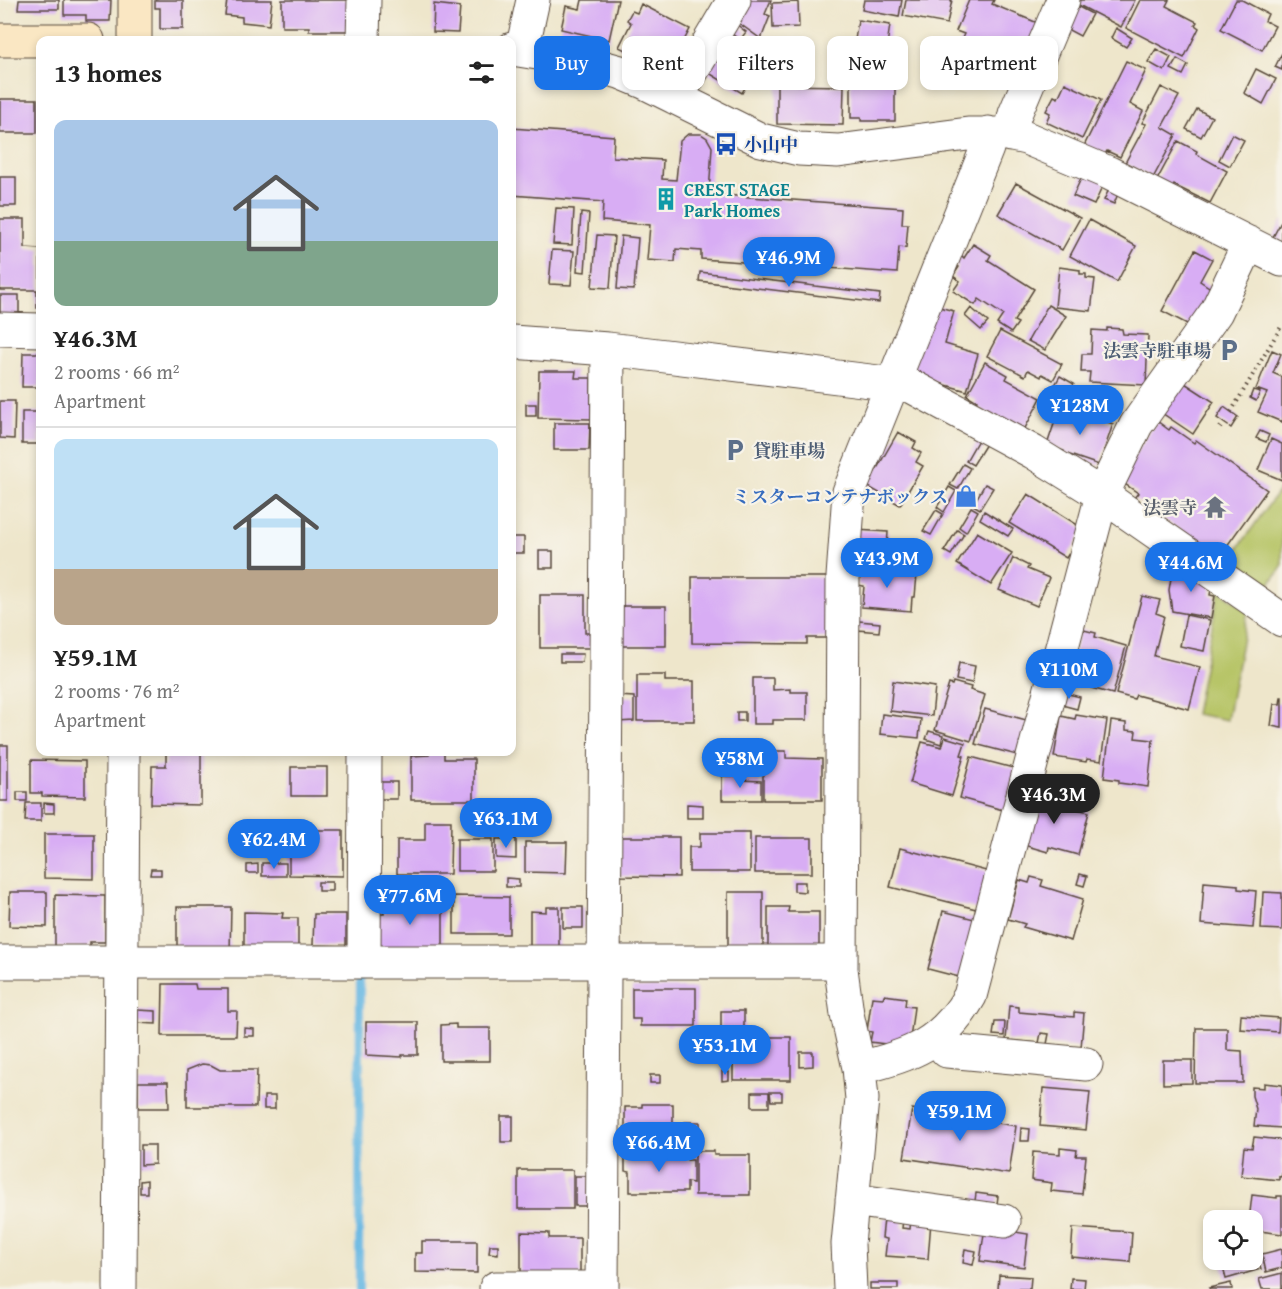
<!DOCTYPE html>
<meta charset="utf-8">
<style>
:root{--surface:#fff;--page:#f6f6f6;--text:#222;--muted:#767676;--line:#e0e0e0;--accent:#1a73e8}
body{margin:0;font-family:"Gentium Book Plus","Noto Serif JP",serif;background:var(--page);color:var(--text);height:100vh;display:flex;flex-direction:column;font-size:22px;white-space:nowrap}
*{box-sizing:border-box;margin:0}
p{font-size:20px;color:var(--muted)}
.icon{flex:none;width:33px;height:33px;fill:none;stroke:currentColor;stroke-width:2;stroke-linecap:round;stroke-linejoin:round}
.map{position:relative;flex:1;overflow:hidden}
.drawer{position:absolute;left:36px;top:36px;width:480px;height:720px;display:flex;flex-direction:column;background:var(--surface);border-radius:12px;box-shadow:0 3px 9px #0003}
.drawer>*{flex:none}
.top-card{position:absolute;left:534px;top:36px;width:570px;height:54px;display:flex;gap:12px}
.tools{position:absolute;left:1203px;top:1210px;display:grid;gap:12px}
.tools a{display:grid;place-items:center;width:60px;height:60px;border-radius:12px;background:var(--surface);box-shadow:0 3px 9px #0003;font-size:30px}
.price{position:absolute;translate:-50% -51px;padding:0 14px;border-radius:21px;background:var(--accent);color:#fff;font-size:20px;line-height:39px;filter:drop-shadow(0 2px 3px #0008)}
.price::after{content:'';position:absolute;left:50%;top:36px;width:18px;height:14px;margin-left:-9px;background:inherit;clip-path:polygon(0 0,100% 0,50% 100%)}
.price.selected{background:#222;color:#fff}
ul{padding:0;list-style:none}
li{display:grid;align-content:center;gap:12px;height:318px;padding:0 18px}
li+li{border-top:2px solid var(--line)}
li span{display:grid;place-items:center;height:186px;border-radius:12px;color:#555}
li>.icon{margin-inline-start:auto}
span .icon{width:108px;height:108px;fill:#fffc;stroke-width:1}
li b{font-size:26px}
h2{display:flex;justify-content:space-between;align-items:center;height:72px;padding:0 18px;font-size:26px}
.tag{padding:0 21px;border-radius:12px;background:var(--surface);box-shadow:0 3px 9px #0003;font-size:21px;line-height:54px}
.tag.selected{background:var(--accent);color:#fff}
.map>svg:first-child{display:block}
.green{fill:#b7c567;stroke:#797842;stroke-width:1.5}
.lines{fill:none;stroke-linecap:round;stroke-linejoin:round}
.stream{stroke:#68b8e3;stroke-width:8}
.building{fill:#d8adf4}
.street-casing{stroke:#564638;stroke-width:35}
.secondary-casing{stroke:#564638;stroke-width:35}
.path{stroke:#564638;stroke-width:4;stroke-dasharray:1.5 4.5;stroke-linecap:butt}
.street{stroke:#fff;stroke-width:33}
.secondary{stroke:#fae7c3;stroke-width:33}
.labels{text-anchor:middle;dominant-baseline:central;stroke-width:4.5;stroke-linejoin:round;paint-order:stroke}
.transit-label{font-size:18px;font-weight:bold;fill:#164399;stroke:#f7f3e8;text-anchor:start}
.culture-label{font-size:18px;font-weight:bold;fill:#0d838f;stroke:#f7f3e8;text-anchor:start}
.service-label{font-size:18px;font-weight:bold;fill:#4e5e75;stroke:#f7f3e8;text-anchor:end}
.shop-label{font-size:18px;font-weight:bold;fill:#366cbe;stroke:#f7f3e8;text-anchor:end}
.worship-label{font-size:18px;font-weight:bold;fill:#5b616d;stroke:#f7f3e8;text-anchor:end}
</style>
<div class="map">
<svg width="1282" height="1289" viewBox="0 0 1282 1289">
<rect width="100%" height="100%" fill="#f7f3e8"/>
<filter id="ink" filterUnits="userSpaceOnUse"><feTurbulence type="fractalNoise" baseFrequency=".0167" numOctaves="2"/><feDisplacementMap in="SourceGraphic" scale="12" xChannelSelector="R" yChannelSelector="G"/><feConvolveMatrix kernelMatrix="1 2 1 2 8 2 1 2 1" color-interpolation-filters="sRGB"/></filter>
<filter id="wash" filterUnits="userSpaceOnUse"><feTurbulence type="fractalNoise" baseFrequency=".008" numOctaves="4" result="noise"/><feDisplacementMap in="SourceGraphic" scale="24" xChannelSelector="R" yChannelSelector="G"/><feGaussianBlur stdDeviation="1.35" result="paint"/><feColorMatrix in="noise" values="0 0 0 0 0 0 0 0 0 0 0 0 0 0 0 0 0 1.4 0 .05"/><feComposite in="paint" operator="in"/></filter>
<g filter="url(#wash)">
<rect width="100%" height="100%" fill="#eee6cb"/>
<!-- green -->
<path class="green" d="M1282,486v81l-20,28 -38,-27z
M1219,590l29,21 -21,109 -32,-6z"/>
<g class="lines">
<!-- stream -->
<path class="stream" d="M359,1289l1,-316"/>
</g>
<g id="blocks">
<!-- building -->
<path class="building" d="M19,0h40v9h-41z
M64,0h47l-1,21h-24v-6h-22z
M155,0h28v29h-23v-21h-5z
M227,0h45l-3,25 -27,-3v-5l-17,-2z
M282,0h72v31h-45v-4h-27z
M582,0h36l-9,40 -48,-11 5,-23 14,3z
M749,0h22l-6,14 5,2 -9,23 -21,-15z
M864,0h38l-3,17 -37,-7z
M906,0h46l-5,24 -44,-8z
M969,0h25l-2,4 48,20 -19,46 -62,-25 5,-11 -8,-3z
M1069,0h66l-14,27z
M1140,0h29l-3,6 31,16 -2,3 4,3 -15,30 -58,-30z
M1236,0h6l26,14 -3,7 10,5 -13,24 -41,-21z
M798,2l1,25 -26,1 -1,-25z
M434,4l26,3 -2,26 -25,-1z
M641,4l49,25 -22,42 -49,-24 12,-24 -4,-3 5,-9 5,2z
M1075,5l17,9 -12,22 -17,-9z
M858,20l32,5 -3,20 -32,-5z
M735,23l11,9 -6,8 -12,-9z
M1116,28l16,10 -6,9 -15,-9z
M725,35l38,22 -21,36 -38,-23z
M1156,49l15,8 -7,14 -16,-9z
M1282,53v17l-7,-3z
M1177,59l11,6 -5,10 -12,-6z
M1126,61l20,9 -16,34 13,7 -23,46 -13,-6 -3,5 -20,-10z
M851,63h33v13h11v45h-34v-3h-10z
M1002,65l13,5 -5,11 -13,-5z
M1256,69l20,10 -13,25 -19,-11z
M1065,83l36,17 -19,39 -36,-17 4,-9 -4,-2 8,-15 4,2z
M777,85l67,1 -1,39 -66,-1z
M1161,87l18,9 -17,31 14,8 -23,43 -28,-15 21,-39 -4,-1z
M0,99h37v34h-37z
M1197,109l15,8 -11,20 -15,-8z
M512,128l102,8 -1,21 50,3 -1,19 14,1 4,-39 8,-7h13l6,4 5,9 -3,47 194,14 -1,16h6l-2,24 -7,-1 -2,26 -196,-14v-8l-25,-2 -1,13 -28,-2 3,-35 -48,-4 1,-19 -91,-7z
M1232,134l12,6 -14,26 -11,-6z
M1178,141l19,10 -1,3 31,17 -17,32 -36,-18 -2,5 -16,-8z
M1084,172l21,9 -11,24 -21,-9z
M0,177h16v29h-16z
M1016,183l64,35 -18,32 -64,-36z
M1110,187l9,4 -5,13 -10,-4z
M556,208l18,1 -2,36 -19,-1z
M581,213l8,1 -4,58 -8,-1z
M0,219h25v29l15,1v59h-3v-18h-37z
M1089,220l47,26 -19,36 -47,-26z
M1282,220v22l-9,-5z
M597,235l17,1 -4,52 -18,-1z
M621,236l17,2 -4,52 -17,-1z
M973,244l18,11 -3,5 46,29 -20,32 4,2 -7,10 -14,-9 6,-9 -24,-16 -4,6 -22,-14 7,-10 -7,-5 6,-9 -4,-2 6,-10 3,3z
M552,250l22,1 -3,34 -22,-1z
M1195,250l17,9 -12,22 12,8 -21,37 -29,-15z
M1059,267l21,3v4h6v4l9,1 -4,32 -36,-4z
M700,272l180,22 -1,9 -180,-22z
M0,295h19v24l-19,-1z
M932,305l22,6 -9,33 33,10 -11,37 -56,-16z
M1048,305l18,11 -21,34 -17,-9z
M971,308l17,14 -7,8 -16,-14z
M1107,328l15,1 1,5 25,1 -2,50 -57,-3 1,-10h-9l1,-18h9l1,-24 15,1z
M1000,331l62,33 -9,16 -11,-6 -1,3 -13,-7 -3,6 -38,-20z
M1272,350l9,4 -8,19 9,4v45l-24,-10 9,-19 -11,-4z
M23,353h17v34h-18z
M985,362l23,13 -2,4 35,19 -18,34 -49,-27 3,-4 -10,-6z
M539,371h37l-1,7h16v41l-53,-1z
M1060,376l14,8 -10,18 -14,-8z
M1177,378l37,24 -21,32 -37,-25z
M1253,390l7,2 -4,9 -6,-3z
M0,401h15l-1,38 -14,-1z
M526,404h10v12h-10z
M1224,407l14,10 -7,11 -14,-10z
M1059,409l13,4 1,-3 40,14 -14,41 -35,-12v-2l-17,-6z
M22,412h18v32h-18z
M1157,421l12,9 2,-3 23,16 2,-3 71,50 -48,67 -85,-59 4,-5 -19,-13z
M554,423h36l-1,27h-35z
M1260,431l9,4 -3,7 -10,-4z
M898,432l18,10 -3,6 8,5 -5,9 7,4 -23,39 -33,-19z
M1271,439l11,5v36l-24,-10z
M978,440l8,4 -13,21 -7,-4z
M963,464l7,4 -12,21 -8,-4z
M985,484l8,4 -13,21 -7,-4z
M949,487l7,4 -12,21 -7,-5z
M1028,494l56,35 -18,29 -57,-35z
M971,507l7,4 -12,21 -7,-5z
M936,510l7,4 -12,21 -8,-4z
M984,511l29,18 -5,7 -28,-17z
M856,530l32,2 -1,15 -7,-1v4l-26,-2z
M957,530l7,4 -13,21 -7,-4z
M977,532l35,21 -21,32 -34,-21z
M512,537h12v16h-12z
M539,551h14v17h-14z
M1013,558l16,8 -2,3 22,9 -12,28 -38,-16z
M1179,561l33,23 -2,11 5,1 -4,22 -39,-7 -3,-21 2,-12z
M859,567l22,1v3l36,3 -2,23h-3l-1,14 -49,-4 2,-21 -6,-1z
M692,577h138v61h-23v6l-115,-1z
M540,595h45v38h7v15h-52z
M1142,596l18,4 -4,13 8,3 -10,40 46,11 -11,42 -53,-14 -2,4 -18,-5z
M618,606h48v40h-49z
M1186,615l24,5 -6,31 -24,-5z
M859,621l21,2 -1,9 -21,-2z
M1080,629l16,4 -1,4 31,9 -13,48 -22,-6 1,-4 -24,-7z
M560,654h23l-1,8h-22z
M959,663l16,3 -3,17 -16,-3z
M637,675h28v6h29v40h-57z
M753,678h20v12l18,-1v3h16v28h-34v4h-20z
M893,681l42,6 -3,29 -42,-5z
M953,682l18,5 -1,3 15,5 -14,46 -36,-11 14,-46 3,1z
M1061,692l19,5 -3,12 -19,-5z
M617,696l17,1v24l-17,1z
M1281,697h1v31l-11,-2 3,-22h6z
M985,709l45,12 -9,35 -46,-12z
M737,712h8v9h-8z
M882,714l39,5 -2,19 -39,-4z
M1076,715l31,5 -6,41 -14,-2 -1,3 -32,-5 7,-41 14,3z
M1111,721l15,2v7l10,1 -1,7 18,2 -5,47 -29,-4v-3l-15,-2z
M929,731l14,4 -2,9 -15,-5z
M945,737l20,6 -4,12 3,1 -12,40 -42,-13 12,-41 20,5z
M0,745h8v56h-8z
M724,751h29v23l-29,-1z
M757,751h29v7l36,1v41h-59v-34h-6z
M166,752l35,1v52l-50,-1 1,-38h14z
M430,752h14v7h30v41h-63v-44l18,-1z
M971,757l50,13 -11,42 -50,-14z
M31,760l54,1v36l-43,-1v-3h-11z
M291,767h36v29h-36z
M722,776h18v4l21,1v19h-39z
M377,782h20v17h-20z
M17,792h10v9h-10z
M1034,792l28,7 -2,6 29,7 -11,43 -29,-8 -1,5 -28,-8z
M1084,794l9,3 -3,10 -9,-2z
M26,803h15v18h-16z
M44,803l10,1v9h-10z
M687,804l16,1v13h-16z
M425,821h26l-1,53h-53v-34h28z
M289,830h54v46l-54,-1z
M700,833h50v39h-61v-25h11z
M44,834h50v45l-50,-1z
M620,837h59v40l-59,-1z
M755,838h57v35h-57z
M457,839h36v32h-36z
M496,839h20v20l-20,-1z
M525,842h42l-1,31 -41,-1z
M900,848l90,24 -10,38 -90,-23z
M262,863h24v13h-24z
M258,864v9h-11v-8z
M151,869h10v6h-11z
M1080,874l7,2 -3,10 -7,-2z
M1031,877l12,3 -2,6 42,13 -12,42 -48,-14 2,-3 -17,-5 11,-39 10,3z
M506,878l13,1v8h-13z
M318,882h14v9h-14z
M794,882h11v10l-11,-1z
M1204,882l34,3v4l18,2 -3,37 -52,-4z
M10,892h37v35l-38,-1z
M728,892h35v57h-35z
M1263,892l19,1v37l-21,-1z
M55,895l50,1v46h-15v5h-35z
M454,896l55,1v37h-55z
M384,900h43v7h16v45l-68,-4 1,-34h8z
M177,907h54l-1,45 -53,-1z
M546,907h13v41h-29v-37l16,1z
M563,907h20v21h-20z
M768,907h21l-1,5h31v39h-51z
M943,911l35,9 -15,58 -35,-9z
M244,912l39,1 -1,5h16v33l-54,-1z
M314,914h32v32l-33,-1z
M163,984h32l1,5h32v22h9l-1,25h-74z
M632,988h64v38h-56v-7h-8z
M884,995l22,3 -1,8 9,1 -5,40 -39,-5 2,-10 -5,-1 5,-34 11,1z
M1009,1006l10,1v5l55,5v-5l10,1 -3,35 -34,-4 2,-10 -8,-1 -2,10 -33,-3z
M137,1010l19,1v13l-19,-1z
M721,1011h23v19h-23z
M1241,1015l38,3 -1,14 -38,-3z
M366,1022h52v33h-16v2l-36,-2z
M995,1022h10l-1,14 -11,-1z
M456,1024v4h34v33h-49v-36z
M244,1028l10,1v7h-10z
M1196,1028h31v22l15,1 1,32h-48z
M740,1037h51v43h-58v-17h7z
M800,1052h13v14l-13,1z
M1163,1060h29v23l-29,1z
M202,1064l9,1 9,5h37l-1,37h-69v-37z
M722,1071l7,1v8l-7,1z
M650,1075h10v8h-10z
M138,1082h30l1,26h-31z
M1264,1083l18,2v43l-28,-2 2,-17 -4,-13v-9l12,1z
M1043,1088l47,4 -4,38 -46,-4z
M752,1092h17v15h-17z
M770,1092h12v9h-11z
M264,1096h11v13h-11z
M642,1104h31v35h-39v-9h-9v-23h17z
M912,1109l104,17 -7,48 -105,-16z
M501,1116h12v26h-12z
M685,1122h15v11h-15z
M1021,1128l9,1 -1,12h-9z
M1254,1137l28,3v37l-3,-1v4l-38,-4 3,-29 8,1z
M141,1145h14v19l-14,1z
M1060,1148l17,2 -1,6h10l-4,38 -31,-3 1,-8 -21,-3 2,-28 27,2z
M695,1151h19v4h36v40h-55z
M625,1154h62v6h6v23l-6,-1v10h-57v-20l-5,-1z
M518,1170h55v39h-55z
M575,1176h15v30h-15z
M147,1180v13h-7v-12z
M976,1193l22,3 -1,8 -22,-3z
M1252,1195l25,3v-2h5v38l-30,-4v-9h-3z
M884,1218l19,2 -1,8 8,1 1,-10 20,2 -3,38 -43,-3 2,-17 -5,-1z
M985,1227l43,7 -4,33 -44,-6z
M1073,1228l59,4 -2,30 -59,-5z
M521,1232l28,1v5h31v37h-59z
M1253,1240l8,29 -35,10 -5,-19h31z
M422,1241h55v32l-62,-1v-19h7z
M490,1245h8v9l-9,-1z
M965,1249l11,2 -3,14 -10,-2z
M1282,1249v19l-16,4 -4,-18z
M1282,1273v16h-20l-3,-10z
M999,1275l32,2 -1,12h-32z
M1071,1278l14,1 -1,10h-14z
M870,1283h28v6h-28z
M1231,1283l1,6h-22l-1,-1z"/>
</g>
</g>
<g filter="url(#ink)">
<use href="#blocks" fill-opacity="0" stroke="#564638" stroke-width="1.5"/>
<g class="lines">
<!-- street casing -->
<g class="street-casing">
<path id="street" d="M363,40l1,-40
M512,49l57,9 51,14 24,10 117,58 38,9 39,2 130,-17h39l19,4 83,35 173,87
M522,50l11,-50
M676,98l58,-98
M1010,135l5,-21 48,-114
M0,329l40,1
M512,342l96,7 303,37 122,66 69,43 180,125
M0,962h841
M364,962l1,-210
M936,1038l11,13 139,13
M859,1068c51,-12 84,-24 111,-72l132,-501 34,-70 80,-113 33,-69
M852,1200l152,21
M496,1288h106
M120,1289l3,-537
M602,1289l6,-940
M850,1289l-2,-45 14,-145 -3,-31 -12,-54 -6,-45 2,-392 6,-85 138,-344 1,-15"/>
</g>
<!-- secondary casing -->
<g class="secondary-casing">
<path id="secondary" d="M0,40h88
M135,40v-40"/>
</g>
<!-- path -->
<path class="path" d="M1231,412l51,-87
M1220,428l4,-5"/>
<!-- street -->
<use href="#street" class="street"/>
<!-- secondary -->
<use href="#secondary" class="secondary"/>
</g>
</g>
<!-- icons -->
<defs>
<g id="bus-bare" transform="scale(1.8)"><path d="M-5-6H5V4H4V6H2V4H-2V6H-4V4H-5ZM-3.5-4V0h7V-4ZM-3.5 1.2v1.5H-2V1.2ZM2 1.2v1.5H3.5V1.2Z" fill="#1a4fb4" stroke="#f7f3e8" stroke-width="2.5" paint-order="stroke"/></g>
<g id="building-bare" transform="scale(1.8)"><path d="M-4-6H4V6H1V3H-1V6H-4ZM-2.5-4.3h1.7v1.8h-1.7ZM.8-4.3h1.7v1.8H.8ZM-2.5-1h1.7V.8h-1.7ZM.8-1h1.7V.8H.8Z" fill="#0f9aa8" stroke="#f7f3e8" stroke-width="2.5" paint-order="stroke"/></g>
<g id="parking-bare" transform="scale(1.8)"><path d="M-3.5-5.5H1a3.5 3.5 0 0 1 0 7H-1V5.5H-3.5ZM-1-3.4V-.6H.8a1.4 1.4 0 0 0 0-2.8Z" fill="#5c6f8a" stroke="#f7f3e8" stroke-width="2.5" paint-order="stroke"/></g>
<g id="shop-bare" transform="scale(1.8)"><path d="M-5-2.5h2.3a2.7 3.5 0 0 1 5.4 0H5L5.5 6h-11ZM-1.5-2.5h3a1.5 2.3 0 0 0-3 0Z" fill="#3f7fe0" stroke="#f7f3e8" stroke-width="2.5" paint-order="stroke"/></g>
<g id="temple-bare" transform="scale(1.8)"><path d="M0-6L5-2H3V0L6.5 2.5H4V6H1.5V3h-3V6H-4V2.5H-6.5L-3 0V-2H-5Z" fill="#6b7280" stroke="#f7f3e8" stroke-width="2.5" paint-order="stroke"/></g>
</defs>
<g fill-rule="evenodd">
<use href="#bus-bare" x="726" y="144"/>
<use href="#building-bare" x="666" y="199"/>
<use href="#parking-bare" x="1229" y="350"/>
<use href="#parking-bare" x="735" y="450"/>
<use href="#shop-bare" x="966" y="496"/>
<use href="#temple-bare" x="1215" y="507"/>
</g>
<g class="labels">
<!-- transit labels -->
<g class="transit-label">
<text x="744" y="144">小山中</text>
</g>
<!-- culture labels -->
<g class="culture-label">
<text x="684" y="189">CREST STAGE<tspan x="684" dy="21">Park Homes</tspan></text>
</g>
<!-- service labels -->
<g class="service-label">
<text x="1211" y="350">法雲寺駐車場</text>
<text x="753" y="450" text-anchor="start">貸駐車場</text>
</g>
<!-- shop labels -->
<g class="shop-label">
<text x="948" y="496">ミスターコンテナボックス</text>
</g>
<!-- worship labels -->
<g class="worship-label">
<text x="1197" y="507">法雲寺</text>
</g>
</g>
</svg>
<div class="tools">
<a><svg class="icon" aria-label="locate" viewBox="0 0 24 24"><circle cx="12" cy="12" r="6"/><path d="M12 2v4M12 18v4M2 12h4M18 12h4"/></svg></a>
</div>
<b class="price" style="left:789px;top:288px">¥46.9M</b>
<b class="price" style="left:1080px;top:436px">¥128M</b>
<b class="price" style="left:887px;top:589px">¥43.9M</b>
<b class="price" style="left:1191px;top:593px">¥44.6M</b>
<b class="price" style="left:1069px;top:700px">¥110M</b>
<b class="price" style="left:740px;top:789px">¥58M</b>
<b class="price selected" style="left:1054px;top:825px">¥46.3M</b>
<b class="price" style="left:506px;top:849px">¥63.1M</b>
<b class="price" style="left:274px;top:870px">¥62.4M</b>
<b class="price" style="left:410px;top:926px">¥77.6M</b>
<b class="price" style="left:725px;top:1076px">¥53.1M</b>
<b class="price" style="left:960px;top:1142px">¥59.1M</b>
<b class="price" style="left:659px;top:1173px">¥66.4M</b>
<div class="top-card">
<a class="tag selected">Buy</a>
<a class="tag">Rent</a>
<a class="tag">Filters</a>
<a class="tag">New</a>
<a class="tag">Apartment</a>
</div>
<section class="drawer">
<h2>13 homes<svg class="icon" aria-label="filters" viewBox="0 0 24 24"><path d="M4 7h16M4 17h16"/><circle cx="9" cy="7" r="2"/><circle cx="15" cy="17" r="2"/></svg></h2>
<ul>
<li><span style="background:linear-gradient(#a9c7e8 65%,#7fa58c 0)"><svg class="icon" aria-label="home" viewBox="0 0 24 24"><path d="M3 11l9-7 9 7M6 9v11h12V9"/></svg></span><div><b>¥46.3M</b><p>2 rooms · 66 m²</p><p>Apartment</p></div></li>
<li><span style="background:linear-gradient(#bfe0f5 70%,#b9a48a 0)"><svg class="icon" aria-label="home" viewBox="0 0 24 24"><path d="M3 11l9-7 9 7M6 9v11h12V9"/></svg></span><div><b>¥59.1M</b><p>2 rooms · 76 m²</p><p>Apartment</p></div></li>
</ul>
</section>
</div>
